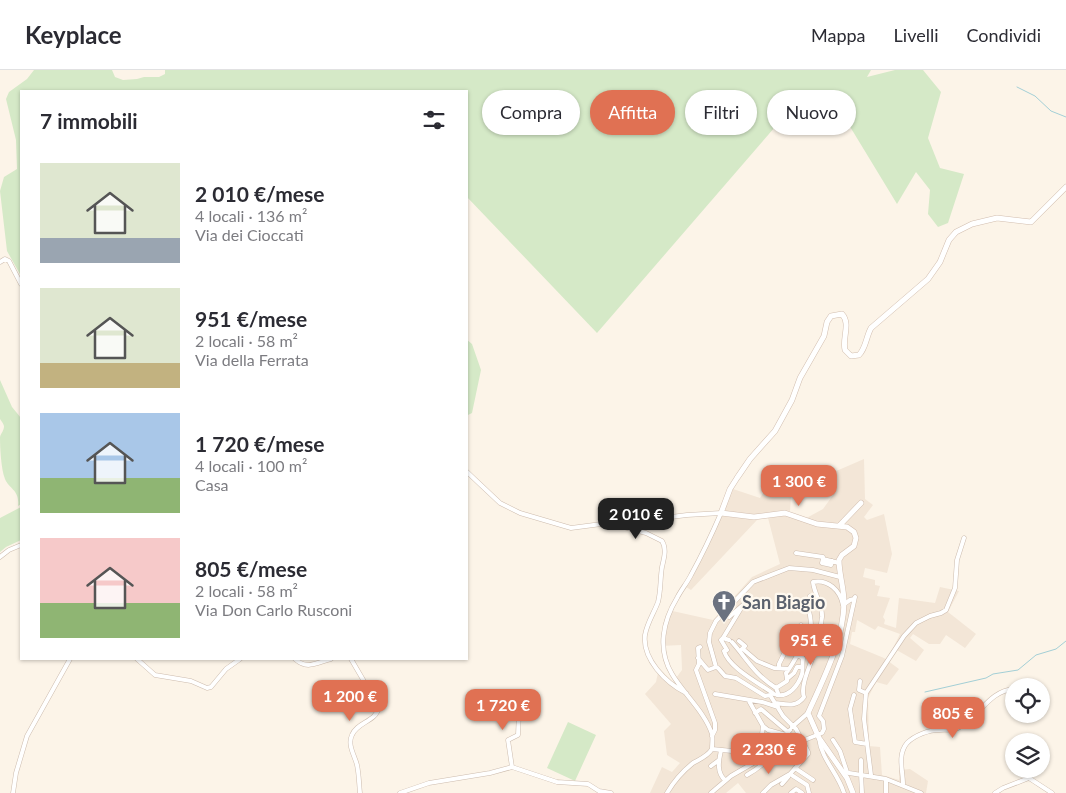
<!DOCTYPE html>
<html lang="it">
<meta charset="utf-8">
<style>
:root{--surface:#fff;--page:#f2f2f3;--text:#2b2b33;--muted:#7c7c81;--line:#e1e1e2;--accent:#e07153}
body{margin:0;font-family:Lato,sans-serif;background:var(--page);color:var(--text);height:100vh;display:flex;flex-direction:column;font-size:19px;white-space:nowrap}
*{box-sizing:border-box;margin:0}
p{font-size:16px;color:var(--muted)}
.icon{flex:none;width:28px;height:28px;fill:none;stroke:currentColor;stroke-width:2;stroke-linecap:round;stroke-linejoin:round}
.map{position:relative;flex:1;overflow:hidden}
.sheet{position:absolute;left:20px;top:20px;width:448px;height:570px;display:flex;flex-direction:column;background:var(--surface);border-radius:0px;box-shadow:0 1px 4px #0004}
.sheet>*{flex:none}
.top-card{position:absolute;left:482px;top:20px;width:475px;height:45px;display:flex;gap:10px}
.fabs{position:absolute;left:1005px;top:608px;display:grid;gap:10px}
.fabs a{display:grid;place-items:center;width:45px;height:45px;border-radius:50%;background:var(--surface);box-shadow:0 1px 4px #0004;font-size:25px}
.price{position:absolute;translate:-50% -42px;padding:0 11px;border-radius:10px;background:var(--accent);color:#fff;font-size:16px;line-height:32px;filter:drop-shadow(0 1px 2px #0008)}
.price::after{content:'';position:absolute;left:50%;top:30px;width:15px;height:11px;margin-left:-8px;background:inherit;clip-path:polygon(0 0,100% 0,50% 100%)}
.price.active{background:#222;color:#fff}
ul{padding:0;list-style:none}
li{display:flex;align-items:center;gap:15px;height:125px;padding:0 20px}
li span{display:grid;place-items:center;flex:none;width:140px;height:100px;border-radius:0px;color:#555}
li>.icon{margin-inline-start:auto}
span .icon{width:60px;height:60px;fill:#fffc;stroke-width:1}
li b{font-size:21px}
h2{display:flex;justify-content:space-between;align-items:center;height:60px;padding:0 20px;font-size:21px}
.chip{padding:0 18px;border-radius:22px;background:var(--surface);box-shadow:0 1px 4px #0004;font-size:18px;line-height:45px}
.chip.active{background:var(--accent);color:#fff}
header{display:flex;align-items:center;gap:30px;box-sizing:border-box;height:70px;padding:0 25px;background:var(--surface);border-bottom:1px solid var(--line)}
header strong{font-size:24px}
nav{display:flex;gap:28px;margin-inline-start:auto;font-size:18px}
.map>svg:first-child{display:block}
.residential{fill:#f3e6d7}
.green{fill:#d5e9c7}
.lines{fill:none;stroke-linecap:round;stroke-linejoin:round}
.stream{stroke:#a3cfd6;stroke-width:1}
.street-casing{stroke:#cdbcae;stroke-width:5}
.secondary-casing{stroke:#d2beaf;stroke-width:6}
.street{stroke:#fff;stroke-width:4}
.secondary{stroke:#fff;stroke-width:5}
.labels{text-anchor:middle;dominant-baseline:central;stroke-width:4.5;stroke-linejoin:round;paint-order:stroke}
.worship-label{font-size:18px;font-weight:bold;fill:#5b616d;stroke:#fef8ee;text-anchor:start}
</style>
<header>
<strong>Keyplace</strong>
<nav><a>Mappa</a><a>Livelli</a><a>Condividi</a></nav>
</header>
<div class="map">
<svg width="1066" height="723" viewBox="0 0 1066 723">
<rect width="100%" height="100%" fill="#fcf4e8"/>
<!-- residential -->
<path class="residential" d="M864,389l1,40 8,6 -9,12 3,3 17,-6 8,40 -5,19 -22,-5 -2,9 12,3v5l5,1 -3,10 13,2 -7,19 2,3 -1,4 12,4 3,-30 36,5 5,-16 19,4 -11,21 28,22 -11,14 -19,-13 -6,9h-11l-16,-10 -3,4 14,12 -8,11 -23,-13 7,-14 -22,-8 -3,4 -18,-10 -2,12h-3l-2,12 34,14 15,11 -12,16 -11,-3 -8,16 1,48 11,1 2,28 17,5v-10l11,-1 18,12 -2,12h-180l-8,-10 -12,10h-76l12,-26 10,5 8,-9 -13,-8 -3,-24 7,-7 -26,-30 11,-12 3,-14 14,14 9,-12 -1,-25 -20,1 2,-22 5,-14 45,10 39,-43 28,-13 -12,-46 20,-3 13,6 22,-12 10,-14 -6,-20z
M771,411l9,15 9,-3 2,3 -1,15 -8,-1 -20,5 -36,-4 -1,-6 8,-16 27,9z
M722,446l35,4 -66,70 -5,-3 8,-13z"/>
<!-- green -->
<path class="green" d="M34,0h78l3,7 8,3 14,-1 7,-2h15l6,-3v-4h706l-4,7 28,-7h28l18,22 -13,46 12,30 24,6 -16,49 -10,4 -10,-13 2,-24 -14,-18 -19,32 -65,-107 -25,-7 -210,243 -131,-137v-105h-445v185l-14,-25 -7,-60 4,-14 13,-8 -1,-29 -10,-41 3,-7 18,-13z
M466,269l6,5 9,26 -9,43 -6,3z
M0,310l12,27 9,11v86l-3,2c2,-16 -9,-17 -13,-27 -4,-10 -5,-32 -5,-42 1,-4 4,-6 4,-11 -1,-3 -2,-4 -4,-7z
M21,437v33l-15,7 -6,5v-34z
M568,652l28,13 -21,46 -28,-13z"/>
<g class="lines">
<!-- stream -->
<path class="stream" d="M1017,17l18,9 16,15 15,6
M925,622l61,-14 7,-4 25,-4 18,-15 20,-6 10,-8"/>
<!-- street casing -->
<g class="street-casing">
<path id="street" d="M0,192l5,-3 4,2 12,23
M466,401l34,32 20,10 51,15 38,-5 37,10 16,8c5,8 2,17 0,26 -2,12 -1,24 -4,35 -4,11 -11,21 -13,33 -3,24 21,48 41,58
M615,454l72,-9 34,-2c-9,21 -19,42 -30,62 -4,8 -10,15 -14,23 -14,23 -20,51 -5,76 11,19 33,38 40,60 1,4 0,10 0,15
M796,483l27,4v2
M0,487l9,-7 12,-5
M832,491l-1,4 -9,-2 1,-4 16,4
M722,547l2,-2 5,2 14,-12 -20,33
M801,555v2l4,3 -1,4 4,2
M729,570l-6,-2 -2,2 6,10 -3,1c5,17 35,32 50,43
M739,571l6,5 -3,3
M732,572c15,17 23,33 44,46l2,5 -1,2
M700,577l-2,1 1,16 -3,6 19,53v7l-3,6
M743,579l14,12 17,7 15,1
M698,588l10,12 8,-3
M137,589l18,16 36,6 16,7 4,-1 15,-18 14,-10
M295,589c12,11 21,4 36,0
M351,589l28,48c-3,15 -22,15 -27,28 -5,10 3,21 5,30 2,9 2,19 3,28
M779,598v-4l6,-12 3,-25
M787,609l-1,-6c4,-4 25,-41 25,-47 0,-8 -2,-16 -4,-23l4,-2 -1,-5 6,-2
M860,611l-1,9 7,3
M776,618l11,-7v-2l7,-6 3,-6h4
M715,624l47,8 16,5
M777,625c12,2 21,-9 25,-21 1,-4 0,-11 1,-16l-6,-3
M854,625l-4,14 5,33 12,2
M749,631l14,25 5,4 18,5
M775,633c11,1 21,5 29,-6 -5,-12 10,-39 13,-53 2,-9 4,-19 5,-27 1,-12 -8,-23 -9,-35 15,-3 27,8 30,23l7,-5 4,-1
M755,643l6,-4 27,23
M792,657l16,-14
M819,668c2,21 19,35 25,55
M833,670l7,11 7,21
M802,671l20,-8 2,-4 -1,-8 -4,-5 23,-60 13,-59
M721,680c-2,10 -5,22 4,30
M861,690v14
M711,696l8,-6
M512,697l-4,-27 10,-5 1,-23 5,-10
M795,698l18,12
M843,702l43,7 35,14
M790,704l17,11 2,8
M861,704l1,19
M747,705c11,-6 33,-23 35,-36
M871,705l-7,-56 2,-26 38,-57 12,-13 14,-7 11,-3 5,-3 9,-22 2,-28 7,-22
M782,714l6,-7
M903,714c0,-13 -6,-29 4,-41 8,-8 22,-13 32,-13 6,-1 13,1 19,-2 22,-11 30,-37 56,-39
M13,723l3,-20 11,-37 43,-77
M400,723l29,-10 61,-10 22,-6 45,15 31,2 11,7 12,2
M667,723c7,-12 16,-22 26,-30 7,-4 15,-7 19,-14l20,2h21l8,-8 2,-17
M711,723l20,-17 24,-14 27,-23 8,-9
M763,723l8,-8 19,-11 18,-20v-2l-12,-23 -13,-13 -13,-21 -5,1 -29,-18 -11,-2 -7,-8 -2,-1 -7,-25 1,-9 6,-12 37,-39 36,-14 24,2 27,7
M791,723l5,-4 6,4
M886,723v-14
M995,723l8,-5 26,-10 23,15"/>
</g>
<!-- secondary casing -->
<g class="secondary-casing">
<path id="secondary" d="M839,456l22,-23
M853,723l-6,-15 -28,-40 -11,-25c15,-33 36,-74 36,-111 0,-14 -5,-28 -5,-42l3,-5 12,-9 2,-8 -2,-6 -7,-5 -30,-3 -32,-11 -31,4 -33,-4 9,-24 7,-11 13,-19 25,-28 17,-31 8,-22 24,-42 3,-14 4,-6 11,-2c9,10 0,24 3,36l6,6 8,-1c7,-7 7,-18 12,-27l57,-49 12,-17 9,-22 7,-8 16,-8 25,-6 34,4 35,-35"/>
</g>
<!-- street -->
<use href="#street" class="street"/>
<!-- secondary -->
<use href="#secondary" class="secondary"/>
</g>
<!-- icons -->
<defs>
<g id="church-pin" transform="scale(1.25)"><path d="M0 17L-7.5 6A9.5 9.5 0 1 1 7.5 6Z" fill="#6b7280" stroke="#fef8ee"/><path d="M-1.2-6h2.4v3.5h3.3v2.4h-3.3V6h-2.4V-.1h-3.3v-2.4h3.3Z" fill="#fff"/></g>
</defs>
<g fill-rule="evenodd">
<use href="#church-pin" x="724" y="532"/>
</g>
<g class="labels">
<!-- worship labels -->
<g class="worship-label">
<text x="742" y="532">San Biagio</text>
</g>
</g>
</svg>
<div class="fabs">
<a><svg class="icon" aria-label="locate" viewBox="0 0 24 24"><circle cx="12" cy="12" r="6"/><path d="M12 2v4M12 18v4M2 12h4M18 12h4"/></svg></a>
<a><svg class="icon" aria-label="layers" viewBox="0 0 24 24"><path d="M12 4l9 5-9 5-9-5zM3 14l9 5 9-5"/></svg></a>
</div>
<b class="price" style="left:799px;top:437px">1 300 €</b>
<b class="price active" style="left:636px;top:470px">2 010 €</b>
<b class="price" style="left:811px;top:596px">951 €</b>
<b class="price" style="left:350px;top:652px">1 200 €</b>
<b class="price" style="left:503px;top:661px">1 720 €</b>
<b class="price" style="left:953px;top:669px">805 €</b>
<b class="price" style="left:769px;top:705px">2 230 €</b>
<div class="top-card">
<a class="chip">Compra</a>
<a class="chip active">Affitta</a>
<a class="chip">Filtri</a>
<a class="chip">Nuovo</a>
</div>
<section class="sheet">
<h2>7 immobili<svg class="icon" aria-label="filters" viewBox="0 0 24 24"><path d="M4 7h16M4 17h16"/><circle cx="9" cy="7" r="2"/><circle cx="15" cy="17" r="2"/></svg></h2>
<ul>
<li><span style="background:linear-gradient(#dfe7d0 75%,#9aa5b1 0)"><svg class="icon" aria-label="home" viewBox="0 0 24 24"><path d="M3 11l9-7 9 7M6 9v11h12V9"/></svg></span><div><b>2 010 €/mese</b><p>4 locali · 136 m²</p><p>Via dei Cioccati</p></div></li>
<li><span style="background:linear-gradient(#dfe7d0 75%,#c2b280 0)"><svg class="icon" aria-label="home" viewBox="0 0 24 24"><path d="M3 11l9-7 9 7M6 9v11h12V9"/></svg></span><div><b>951 €/mese</b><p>2 locali · 58 m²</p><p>Via della Ferrata</p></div></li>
<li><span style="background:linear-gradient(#a9c7e8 65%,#8fb573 0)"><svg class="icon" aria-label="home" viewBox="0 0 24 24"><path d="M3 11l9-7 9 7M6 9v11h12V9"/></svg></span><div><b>1 720 €/mese</b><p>4 locali · 100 m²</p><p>Casa</p></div></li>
<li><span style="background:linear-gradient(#f6c9c9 65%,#8fb573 0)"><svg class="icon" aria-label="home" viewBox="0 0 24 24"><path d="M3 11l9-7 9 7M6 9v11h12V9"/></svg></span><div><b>805 €/mese</b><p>2 locali · 58 m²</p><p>Via Don Carlo Rusconi</p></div></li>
</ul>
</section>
</div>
